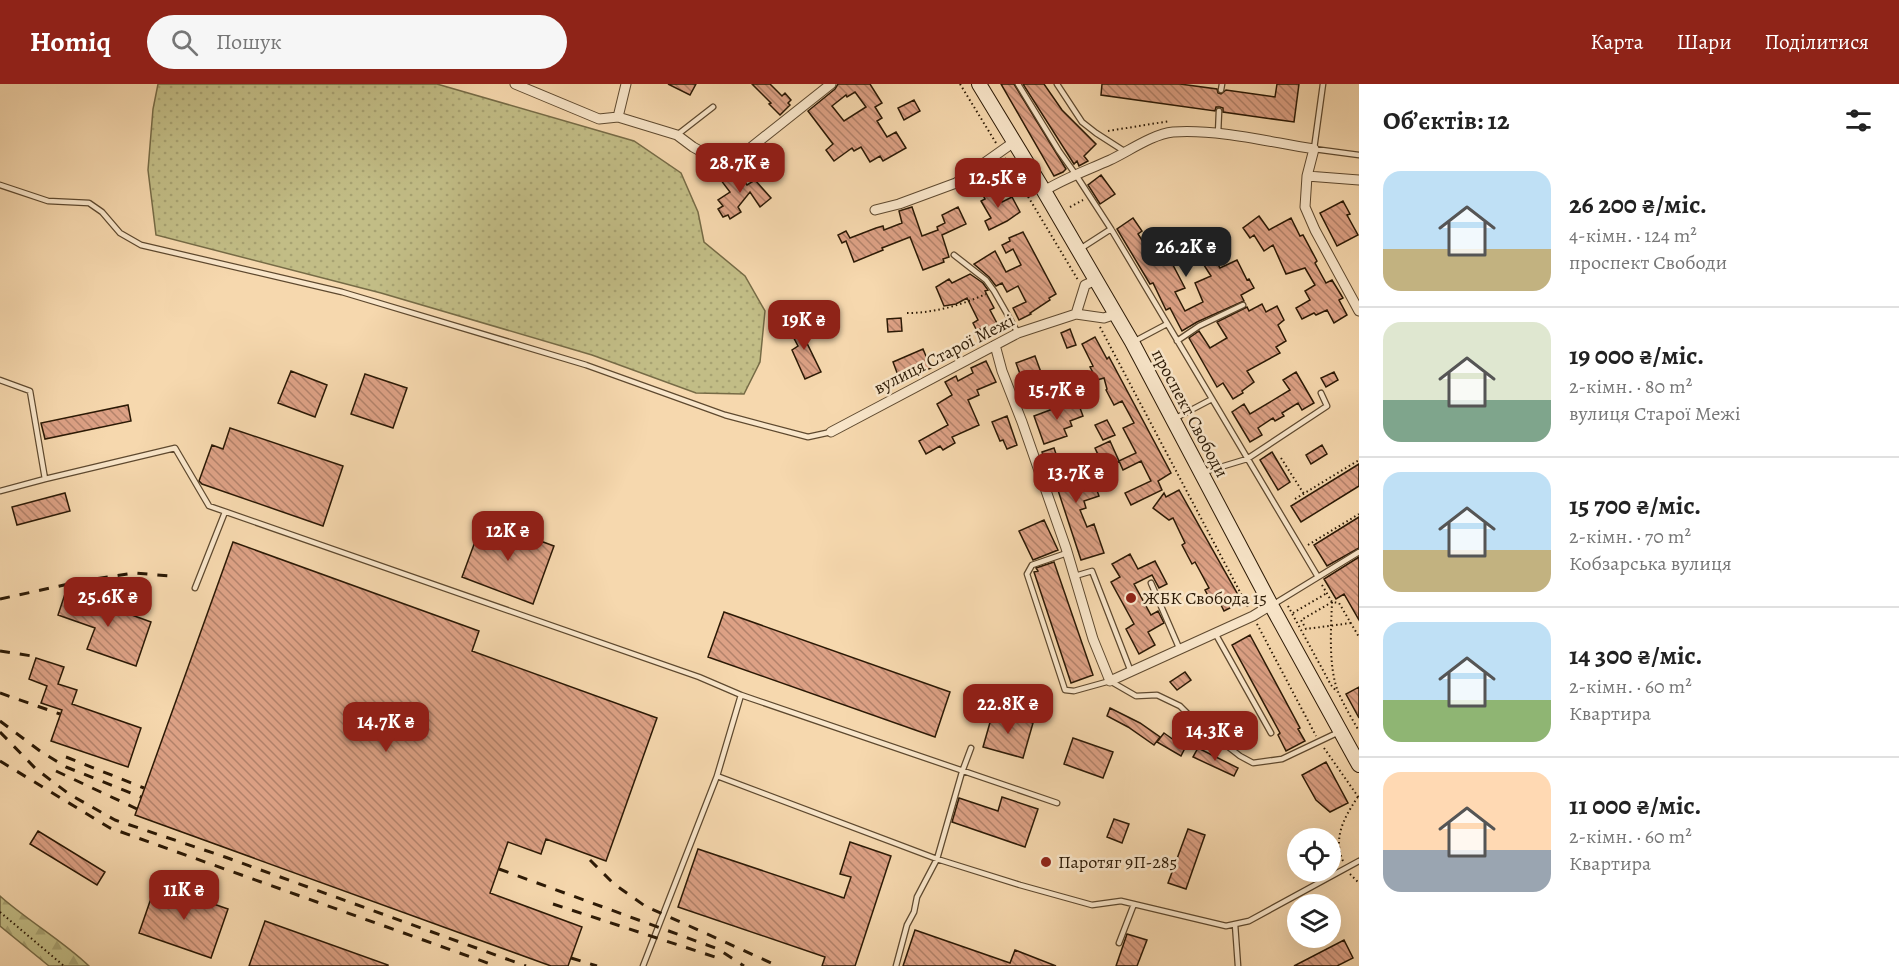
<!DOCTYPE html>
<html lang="uk">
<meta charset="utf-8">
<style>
:root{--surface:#fff;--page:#f6f6f6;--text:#222;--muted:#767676;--line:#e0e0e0;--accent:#8f2418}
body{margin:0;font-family:Alegreya,serif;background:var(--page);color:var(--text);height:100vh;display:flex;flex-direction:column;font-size:22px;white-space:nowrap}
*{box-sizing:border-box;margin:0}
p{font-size:20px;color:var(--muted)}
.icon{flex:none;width:33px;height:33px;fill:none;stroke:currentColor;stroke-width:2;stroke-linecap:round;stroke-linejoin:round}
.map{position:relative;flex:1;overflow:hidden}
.sheet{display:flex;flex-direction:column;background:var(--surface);width:540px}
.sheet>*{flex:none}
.tools{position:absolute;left:1287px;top:744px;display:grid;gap:12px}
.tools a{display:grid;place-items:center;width:54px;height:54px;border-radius:50%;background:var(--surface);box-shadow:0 6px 24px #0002;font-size:30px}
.price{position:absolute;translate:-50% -51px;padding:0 14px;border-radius:12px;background:var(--accent);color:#fff;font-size:20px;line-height:39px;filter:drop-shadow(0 2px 3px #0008)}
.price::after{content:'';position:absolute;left:50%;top:36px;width:18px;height:14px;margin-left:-9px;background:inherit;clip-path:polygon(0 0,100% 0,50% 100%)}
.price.current{background:#222;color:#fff}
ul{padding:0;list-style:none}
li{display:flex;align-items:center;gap:18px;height:150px;padding:0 24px}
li+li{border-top:2px solid var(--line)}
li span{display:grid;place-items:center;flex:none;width:168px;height:120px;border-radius:18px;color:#555}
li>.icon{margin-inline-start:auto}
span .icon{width:72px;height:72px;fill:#fffc;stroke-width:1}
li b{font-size:26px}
h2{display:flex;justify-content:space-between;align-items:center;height:72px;padding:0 24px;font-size:26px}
header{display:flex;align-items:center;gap:36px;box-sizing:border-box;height:84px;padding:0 30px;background:var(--accent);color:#fff}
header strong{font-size:28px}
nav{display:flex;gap:33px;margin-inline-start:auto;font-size:21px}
.search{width:420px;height:54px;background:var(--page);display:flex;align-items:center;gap:15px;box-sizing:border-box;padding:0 21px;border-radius:33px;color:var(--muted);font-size:22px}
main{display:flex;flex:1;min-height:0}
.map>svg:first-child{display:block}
.grass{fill:url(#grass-dots);stroke:#766b46;stroke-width:1.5}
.forest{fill:url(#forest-firs);stroke:#766b46;stroke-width:1.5}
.building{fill:url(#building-back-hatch);stroke:#2b1905;stroke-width:1.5;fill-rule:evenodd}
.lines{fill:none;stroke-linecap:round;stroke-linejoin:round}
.lane-casing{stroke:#5e492f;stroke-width:7}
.street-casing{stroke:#5e492f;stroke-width:11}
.secondary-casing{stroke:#2b1905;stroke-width:16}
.path{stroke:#2b1905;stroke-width:2;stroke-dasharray:1.5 3;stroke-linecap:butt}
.lane{stroke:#f9e6ca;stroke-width:4.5}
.street{stroke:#f9e6ca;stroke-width:9}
.secondary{stroke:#f9e6ca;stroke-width:14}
.rail{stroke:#2b1905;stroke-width:3;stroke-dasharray:10 10;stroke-linecap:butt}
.poi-dot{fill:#8f2418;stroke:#f9e6ca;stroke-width:2}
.labels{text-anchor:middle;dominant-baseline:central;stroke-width:5;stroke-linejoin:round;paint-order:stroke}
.street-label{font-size:18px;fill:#2b1905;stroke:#f9e6ca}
.poi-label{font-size:18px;fill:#2b1905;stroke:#f9e6ca;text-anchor:start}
</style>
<header>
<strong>Homiq</strong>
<div class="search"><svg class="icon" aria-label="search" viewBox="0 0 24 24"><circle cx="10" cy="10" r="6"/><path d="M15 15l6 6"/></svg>Пошук</div>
<nav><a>Карта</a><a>Шари</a><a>Поділитися</a></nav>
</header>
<main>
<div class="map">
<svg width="1359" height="882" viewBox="0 0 1359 882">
<defs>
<pattern id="grass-dots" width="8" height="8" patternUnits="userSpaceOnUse" patternTransform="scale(1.5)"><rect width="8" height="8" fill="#c2bd86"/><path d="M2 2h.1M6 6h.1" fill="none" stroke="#a7a272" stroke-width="1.8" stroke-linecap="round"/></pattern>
<pattern id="forest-firs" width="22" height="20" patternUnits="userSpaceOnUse" patternTransform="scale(1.5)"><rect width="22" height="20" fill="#c2bd86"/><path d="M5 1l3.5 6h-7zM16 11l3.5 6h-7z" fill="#a7a272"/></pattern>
<pattern id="building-back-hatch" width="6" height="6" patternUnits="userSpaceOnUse" patternTransform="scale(1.5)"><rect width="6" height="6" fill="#dda185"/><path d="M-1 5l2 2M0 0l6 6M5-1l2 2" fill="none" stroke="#b3826b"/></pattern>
</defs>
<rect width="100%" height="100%" fill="#f6d8ae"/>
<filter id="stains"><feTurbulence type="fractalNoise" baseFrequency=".00333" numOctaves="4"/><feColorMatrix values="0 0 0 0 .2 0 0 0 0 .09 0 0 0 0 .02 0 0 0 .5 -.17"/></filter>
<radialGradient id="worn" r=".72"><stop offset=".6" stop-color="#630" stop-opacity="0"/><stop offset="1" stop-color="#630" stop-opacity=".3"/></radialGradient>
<!-- grass -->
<path class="grass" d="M158,0h279l197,57 47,32 17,39 6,30 41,34 20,35 -5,51 -16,32 -48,-1 -104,-38 -211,-62 -225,-58 -8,-65 5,-61z"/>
<!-- forest -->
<path class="forest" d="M0,812c28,25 62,44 89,70h-40l-49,-40z"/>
<!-- building -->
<path class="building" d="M668,0h28l-6,11z
M752,0h18l12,12 3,-3 6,7 -3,3 2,2 -10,10 -11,-11 2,-1z
M838,0h32l12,19 -7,4 7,11 -5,3 10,16 9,-5 10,16 -23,13 -3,-5 -10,6 -9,-15 -7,4 -2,-3 -18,13 -8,-11 7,-6 -25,-33 27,-22zM855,8l11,15 -22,14 -12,-15 14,-11 1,2z
M1001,0h13l52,85 -3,3 -9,4z
M1023,0h21l18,26 34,34 -12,12 4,5 -9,5 -2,-5 -3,3z
M1102,0h78l37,5 1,4 3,1 5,-4 49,7 2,-13h22l-5,38 -71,-10v-4l-3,-1h-4l-1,4 -114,-16z
M914,16l6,11 -16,9 -6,-12z
M734,84l13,17 8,-5 16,18 -11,9 -10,-15 -12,15 3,5 -11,7 -2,-4 -5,2 -5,-8 5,-3 -5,-6 12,-8 -10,-13z
M1101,91l14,19 -15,10 -12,-19z
M988,102l7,14 4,-2 3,4 10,-5 8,15 -13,9 -18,9 -4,-9 6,-3 -10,-17 4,-2 -5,-9z
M1343,117l7,13 -3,1 11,20 -21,11 -17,-33z
M912,123l10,29 16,-6 -1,-3 8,-4 -3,-8 16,-8 8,17 -24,11 7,22 -6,2 1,3 -21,8 -13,-33 -28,11 1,2 -29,12 -8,-21 -4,2 -4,-8 8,-4 4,7 26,-10 7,-2 1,4 18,-7 -3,-12z
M1259,132l10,14 22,-12 9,18 3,-1 14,26 -2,2 11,20 6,-3 11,18 -4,2 8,15 -13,8 -7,-13 -11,5 -2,-2 -12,6 -6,-11 14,-8 -5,-9 10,-6 -10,-17 -19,6 -13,-29 -9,6 -10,-16 -4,3 -7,-10z
M1133,134l9,13 -4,3 10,16 17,-13 17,22 -9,6 12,23 -10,4 10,19 18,-9 -8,-19 16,-7 -9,-14 11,-6 7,12 17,-8 10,20 2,-1 5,9 -13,7 3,6 -47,21 -15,9 -12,-23 -4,2 -13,-27 -3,1 -33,-55z
M1023,148l33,62 -7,4 1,2 -20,13 1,1 -12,6 -6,-12 13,-6 -8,-16 -11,6 -5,-9 -6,3 -7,-9 -15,-13 21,-13 11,21 15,-7 -8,-16 -7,4 -4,-8 8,-4 -1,-3z
M970,190l13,9 5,7 -3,1 9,17 -4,2 10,19 -15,8 -5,-8 -3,2 -4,-8 5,-3 -11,-22 -11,6 -12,2 -8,-19 13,-8 3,4z
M1262,220l4,8 11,-6 7,14 -6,5 8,16 -10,6 4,6 -33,18 7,11 -12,9 1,2 -10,6 -10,-16 -6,4 -28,-49 10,-7 11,17 17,-10 -10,-16 30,-15 2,4z
M901,234l1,13 -14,1 -1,-13z
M804,236l6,11 -7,4 18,37 -16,7 -13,-29 6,-4 -9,-17z
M1070,245l6,16 -9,3 -6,-15z
M1095,253l12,22 2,-2 62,116 -13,8 4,9 -31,15 -6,-12 26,-12 -10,-20 -18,9 -4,-9 -15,7 -9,-20 15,-7 9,20 17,-8 -13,-25 11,-5 -12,-22 -8,4 -8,-15 1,-1 -3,-11 -7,2 -7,-13 3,-1 -11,-22z
M923,265l8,19 -15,6 -2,-3 -15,7 -6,-16z
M1035,272l7,19 -19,7 -7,-19z
M986,277l10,21 -19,8 2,5 -11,5 11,25 -27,12 3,6 -12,7 -3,-4 -14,8 -7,-13 29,-16 -11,-21 15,-9 -7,-13 11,-6 2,5 15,-8 -2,-5z
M291,287l36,14 -12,32 -37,-14z
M1296,288l18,31 -12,7 -4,-7 -16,10 2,3 -9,5 -2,-3 -15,10 4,7 -12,7 -18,-30 12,-8 6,10 40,-24 -7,-10z
M1334,288l4,8 -12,7 -5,-9z
M365,290l42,14 -14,40 -42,-14z
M1077,316l6,16 -13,5 2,5 -8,3 3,7 -23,8 -10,-28z
M128,321l3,16 -86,18 -4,-16z
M1007,332l10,29 -10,4 -4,-9 -3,1 -8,-19z
M1107,336l8,15 -12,5 -8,-15z
M230,344l113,38 -20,60 -121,-42 -3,-3 13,-36 11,4z
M1322,361l5,9 -16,10 -5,-9z
M1054,364l4,12 8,-3 6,21 19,-4 8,22 -15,5 2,7 -6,2 7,17 7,-3 10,29 -23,7 -32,-97 -3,1 -4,-12z
M1272,368l18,30 -12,8 -18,-30z
M1359,380v22l-58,36 -10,-16z
M1179,406l63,112 -18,9 -6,-12 -6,4 -7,-13 4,-2 -14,-26 -3,2 -10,-19 3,-2 -12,-25 -4,2 -16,-12 11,-15 2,4z
M65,409l5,18 -53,14 -5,-18z
M1359,433v31l-32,18 -13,-21z
M483,436l71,26 -21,58 -71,-27z
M1044,436l14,30 -25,10 -14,-29z
M233,458l246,89 -7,20 185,67 -51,143 -60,-22 -5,15 -33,-12 -18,51 92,34 -14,39h-17l-416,-151z
M1130,470l8,15 17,-8 12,23 -8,4 -7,-13 -18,9 17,31 7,-4 6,12 -16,9 7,13 -16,9 -13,-25 8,-5 -23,-42 9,-5 -8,-13z
M1359,473v63l-15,-26 -8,5 -12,-20z
M1054,478l39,113 -22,8 -37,-111 4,-1 -2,-3z
M66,507l85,31 -15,44 -49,-17 8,-21 -37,-13z
M724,528l226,80 -15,45 -227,-80z
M1250,551l50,93 -2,1 7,12 -19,10 -8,-16 2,-2 -48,-88z
M36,574l28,9 -6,17 19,6 -5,14 69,24 -13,39 -77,-26 11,-31 -21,-7 6,-17 -18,-7z
M1185,588l6,8 -14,10 -7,-8z
M1359,603v31l-13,-24z
M1110,624l30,15 20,14 -6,8 -26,-18 -21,-11z
M993,628l40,11 -10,35 -40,-11z
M1164,649l21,15 -4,8 -24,-14z
M1073,654l40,14 -10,26 -39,-14z
M1198,664l40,20 -4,8 -41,-19z
M1326,678l22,41 -18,9 -14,-12 -14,-25z
M1002,713l36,12 -13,38 -73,-25 7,-24 39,13z
M1114,735l15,5 -7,19 -15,-6z
M1188,745l17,6 -19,54 -18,-6z
M38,747l67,41 -8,13 -67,-41z
M850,758l41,14 -36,110h-33l3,-9 -147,-50 20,-58 146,49 7,-21 -11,-3z
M156,800l72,25 -17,49 -72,-25z
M265,837l123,44v1h-139z
M915,846l95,33 5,-13 41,16h-153z
M1127,850l20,6 -10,26h-21z
M1344,856l9,18 -16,8h-43z"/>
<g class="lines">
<!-- lane casing -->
<g class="lane-casing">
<path id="lane" d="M1018,0l41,67 17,24 35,54 207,348
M1057,0l25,38 14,11 28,18
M1323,0l-9,65 45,6
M1221,6l1,-6
M1218,50l1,-23
M677,51l36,-28
M0,101l48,16 41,2 13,9 18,21 21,12 201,47 244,73 139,50 83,22 23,-5
M1080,165l31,-20
M954,171l32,25 8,11 24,42
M1135,257l32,-17
M1177,257l22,-15 44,-21
M0,296l30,11 15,88 130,-31 34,58 490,171 42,18 -24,81 220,83 83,26 72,20 29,-4 105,25 23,-5 110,-60
M1174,335l38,-20
M1204,388l43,-13 80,-53 -6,-13
M0,407l45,-12
M1067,469l-35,12 -5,9 38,116 9,1 36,-10 26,15 21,-1 23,11 15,15 45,35 13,7 29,-4 57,-27
M1075,492l17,-5 39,101
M1151,499l29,67
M195,504l30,-76
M1274,520l85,-52
M1215,549l56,100
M741,611l316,108
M1235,840l3,42
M1119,859l15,-39
M643,882l74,-190
M896,882l11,-41 7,-13 3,-15 20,-38 25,-87 9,-24"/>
</g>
<!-- street casing -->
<g class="street-casing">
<path id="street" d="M515,0l84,35 19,-2 59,18 16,12 18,10 38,-8 82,-65
M618,33l8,-33
M1307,92l52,4
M1044,107c21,-13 44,-21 66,-31 19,-9 43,-26 63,-28 47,-3 96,10 141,17l-7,27 -2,31 10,23 44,81
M875,126l24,-6 57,-21 58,-41
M1076,230l9,-29 11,-5
M995,261l7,26 20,51 44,126 27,91 17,42 143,-65 18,-11
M831,348l187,-99 58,-19 28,4 12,-4"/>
</g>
<!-- secondary casing -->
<g class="secondary-casing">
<path id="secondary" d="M979,0l65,107 88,151 139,263 88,160"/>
</g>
<!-- path -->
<path class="path" d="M960,0l36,59
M1108,47l62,-10
M1005,74l73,122
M1070,123l13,-7
M907,229c28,0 54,-8 79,-19
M1100,243l149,282
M1281,374l23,36
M1295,415l64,-39
M1308,461l51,-31
M1322,501l10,17 7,1 20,34
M1332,518c-1,27 -4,67 7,92 6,13 13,25 20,37
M1332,518l-31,18 5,9 45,-6
M1288,522l43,79 6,7
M1293,529l34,-20
M1257,540l59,112
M1324,664l35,50
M1343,777c-11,-25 3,-46 16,-66
M1350,790l9,9
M0,828l64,54"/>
<!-- lane -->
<use href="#lane" class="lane"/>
<!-- street -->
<use href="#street" class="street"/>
<!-- secondary -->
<use href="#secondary" class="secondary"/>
<!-- rail -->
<path class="rail" d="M0,515l87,-19 47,-7 37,3
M0,567l32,5
M0,609l60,21
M0,637l40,30 26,16 75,30
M0,648l36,37 33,25 46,26 110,37 301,109
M66,673l78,31
M0,677l110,67 386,138
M56,687l81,38
M590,776l24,24 31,22 133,60
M499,785l219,80 26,17
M553,820l162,53
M571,874l26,8"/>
</g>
<!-- markers -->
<g class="poi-dot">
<circle cx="1131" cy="514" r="6"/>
<circle cx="1046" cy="778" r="6"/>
</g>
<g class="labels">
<!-- street labels -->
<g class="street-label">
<text transform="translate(944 270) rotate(-27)">вулиця Старої Межі</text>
<text transform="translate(1190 329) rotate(62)">проспект Свободи</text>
</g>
<!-- poi labels -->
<g class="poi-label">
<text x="1143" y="514">ЖБК Свобода 15</text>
<text x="1058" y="778">Паротяг 9П-285</text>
</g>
</g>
<rect width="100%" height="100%" filter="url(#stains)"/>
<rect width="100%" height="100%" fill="url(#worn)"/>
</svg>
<div class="tools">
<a><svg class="icon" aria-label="locate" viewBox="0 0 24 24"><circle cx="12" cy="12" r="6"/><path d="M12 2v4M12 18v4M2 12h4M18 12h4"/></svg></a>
<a><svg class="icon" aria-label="layers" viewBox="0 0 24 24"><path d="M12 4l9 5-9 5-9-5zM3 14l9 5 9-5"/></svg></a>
</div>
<b class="price" style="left:740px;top:110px">28.7K ₴</b>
<b class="price" style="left:998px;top:125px">12.5K ₴</b>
<b class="price current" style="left:1186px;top:194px">26.2K ₴</b>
<b class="price" style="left:804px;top:267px">19K ₴</b>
<b class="price" style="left:1057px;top:337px">15.7K ₴</b>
<b class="price" style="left:1076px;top:420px">13.7K ₴</b>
<b class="price" style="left:508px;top:478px">12K ₴</b>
<b class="price" style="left:108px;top:544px">25.6K ₴</b>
<b class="price" style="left:1008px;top:651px">22.8K ₴</b>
<b class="price" style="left:386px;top:669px">14.7K ₴</b>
<b class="price" style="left:1215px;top:678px">14.3K ₴</b>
<b class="price" style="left:184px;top:837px">11K ₴</b>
</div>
<section class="sheet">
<h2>Об’єктів: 12<svg class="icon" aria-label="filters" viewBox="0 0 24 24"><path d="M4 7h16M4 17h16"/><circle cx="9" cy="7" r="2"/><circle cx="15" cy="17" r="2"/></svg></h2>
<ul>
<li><span style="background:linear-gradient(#bfe0f5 65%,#c2b280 0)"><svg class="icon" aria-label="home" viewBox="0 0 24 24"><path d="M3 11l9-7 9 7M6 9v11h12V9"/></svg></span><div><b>26 200 ₴/міс.</b><p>4-кімн. · 124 m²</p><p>проспект Свободи</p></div></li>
<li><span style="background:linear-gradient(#dfe7d0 65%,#7fa58c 0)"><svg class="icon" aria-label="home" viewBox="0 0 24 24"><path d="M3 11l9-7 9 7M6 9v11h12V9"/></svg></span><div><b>19 000 ₴/міс.</b><p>2-кімн. · 80 m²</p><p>вулиця Старої Межі</p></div></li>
<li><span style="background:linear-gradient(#bfe0f5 65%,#c2b280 0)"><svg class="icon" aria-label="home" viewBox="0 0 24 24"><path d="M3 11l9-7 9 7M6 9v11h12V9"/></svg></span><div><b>15 700 ₴/міс.</b><p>2-кімн. · 70 m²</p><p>Кобзарська вулиця</p></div></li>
<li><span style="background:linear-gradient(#bfe0f5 65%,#8fb573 0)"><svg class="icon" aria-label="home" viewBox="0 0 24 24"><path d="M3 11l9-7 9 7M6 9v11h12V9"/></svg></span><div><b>14 300 ₴/міс.</b><p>2-кімн. · 60 m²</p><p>Квартира</p></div></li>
<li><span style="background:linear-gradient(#ffd9b3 65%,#9aa5b1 0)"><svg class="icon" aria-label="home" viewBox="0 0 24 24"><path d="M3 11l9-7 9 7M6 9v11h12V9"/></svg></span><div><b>11 000 ₴/міс.</b><p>2-кімн. · 60 m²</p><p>Квартира</p></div></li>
</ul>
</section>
</main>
